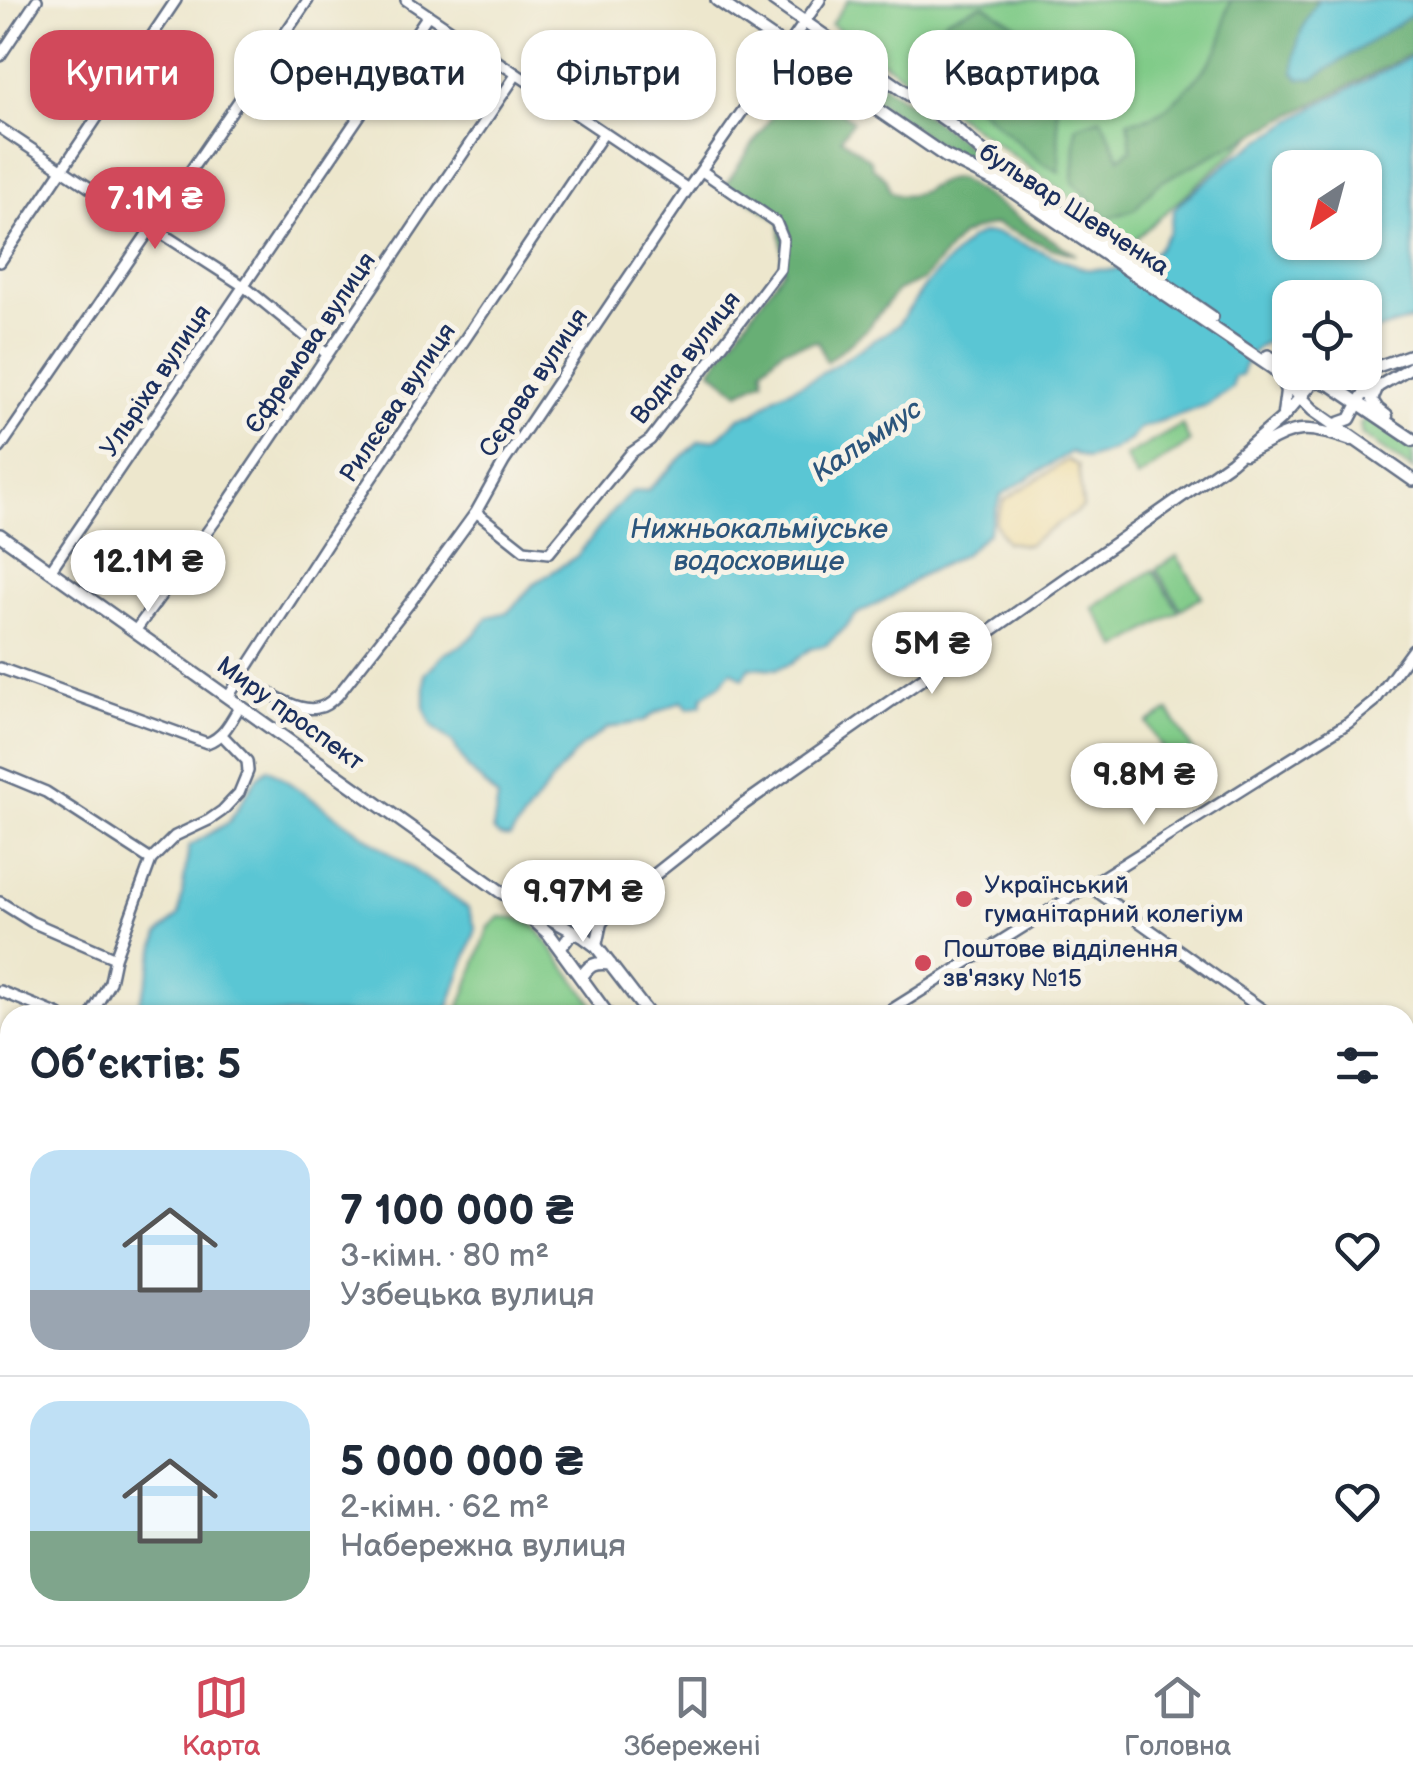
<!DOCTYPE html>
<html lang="uk">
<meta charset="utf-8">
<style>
:root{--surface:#fff;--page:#f6f6f7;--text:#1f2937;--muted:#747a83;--line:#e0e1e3;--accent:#d1495b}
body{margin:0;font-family:"Balsamiq Sans",sans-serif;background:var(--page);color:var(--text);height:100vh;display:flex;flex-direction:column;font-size:38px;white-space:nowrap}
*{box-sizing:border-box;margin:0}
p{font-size:32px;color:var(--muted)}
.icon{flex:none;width:55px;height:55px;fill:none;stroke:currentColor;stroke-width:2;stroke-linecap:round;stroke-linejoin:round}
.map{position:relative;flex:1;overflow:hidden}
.side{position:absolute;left:0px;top:1005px;width:1415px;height:640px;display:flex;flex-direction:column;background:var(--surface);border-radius:30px 30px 0 0;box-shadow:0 2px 8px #0004}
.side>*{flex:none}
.guide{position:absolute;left:30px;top:30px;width:1355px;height:90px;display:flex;gap:20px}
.needle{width:65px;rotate:216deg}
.fabs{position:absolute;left:1272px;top:150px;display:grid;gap:20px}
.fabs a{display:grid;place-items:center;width:110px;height:110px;border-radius:20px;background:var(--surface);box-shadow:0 2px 8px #0004;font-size:50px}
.price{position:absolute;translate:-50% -85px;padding:0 22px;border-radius:35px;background:#fff;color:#222;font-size:32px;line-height:65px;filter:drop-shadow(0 2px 5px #0008)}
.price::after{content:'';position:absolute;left:50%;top:60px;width:30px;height:22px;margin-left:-15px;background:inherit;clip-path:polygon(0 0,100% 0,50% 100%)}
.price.active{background:var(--accent);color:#fff}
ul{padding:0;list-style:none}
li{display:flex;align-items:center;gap:30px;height:250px;padding:0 30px}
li+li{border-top:2px solid var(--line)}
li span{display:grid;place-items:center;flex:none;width:280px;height:200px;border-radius:30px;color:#555}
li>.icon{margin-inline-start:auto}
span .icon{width:120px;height:120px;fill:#fffc;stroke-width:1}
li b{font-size:42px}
h2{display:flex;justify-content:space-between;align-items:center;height:120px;padding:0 30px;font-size:42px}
.tag{padding:0 35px;border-radius:30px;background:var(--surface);box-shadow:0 2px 8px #0004;font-size:35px;line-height:90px}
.tag.active{background:var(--accent);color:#fff}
.tabs{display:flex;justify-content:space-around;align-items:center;height:140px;border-top:2px solid var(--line);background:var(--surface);font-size:28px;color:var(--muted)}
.tabs a{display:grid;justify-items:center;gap:5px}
.tabs .active{color:var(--accent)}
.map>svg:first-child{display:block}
.green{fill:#80cb88;stroke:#4e7d73;stroke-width:2.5}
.forest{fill:#68af74;stroke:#426f69;stroke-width:2.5}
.sand{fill:#eeda9e;stroke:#84847e;stroke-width:2.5}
.water{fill:#5ac6d4;stroke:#3a7a99;stroke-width:2.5;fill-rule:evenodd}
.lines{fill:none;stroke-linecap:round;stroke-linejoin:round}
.minor-casing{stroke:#646f85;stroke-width:14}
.tertiary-casing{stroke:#646f85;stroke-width:15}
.secondary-casing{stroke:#646f85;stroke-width:16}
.minor{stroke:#fff;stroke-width:9}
.tertiary{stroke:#fff;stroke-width:10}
.secondary{stroke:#fff;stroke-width:11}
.poi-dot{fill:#d1495b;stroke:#f7f3e8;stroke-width:4}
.labels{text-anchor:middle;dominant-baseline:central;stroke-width:10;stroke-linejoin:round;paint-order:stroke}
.street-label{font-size:25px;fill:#1b2f5e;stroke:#f7f3e8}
.poi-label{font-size:25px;fill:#1b2f5e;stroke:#f7f3e8;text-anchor:start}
.water-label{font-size:28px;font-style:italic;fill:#2b557c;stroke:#f7f3e8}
</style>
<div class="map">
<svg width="1413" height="1645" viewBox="0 0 1413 1645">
<rect width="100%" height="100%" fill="#f7f3e8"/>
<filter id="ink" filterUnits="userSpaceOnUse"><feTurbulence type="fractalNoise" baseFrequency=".01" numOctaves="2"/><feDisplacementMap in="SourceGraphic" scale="20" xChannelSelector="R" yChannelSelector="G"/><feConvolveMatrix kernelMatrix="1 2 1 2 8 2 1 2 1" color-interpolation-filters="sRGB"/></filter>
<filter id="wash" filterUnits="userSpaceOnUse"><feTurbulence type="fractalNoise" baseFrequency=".0048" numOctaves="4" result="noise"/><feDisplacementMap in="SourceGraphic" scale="40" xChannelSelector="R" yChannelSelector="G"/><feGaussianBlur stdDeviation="2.25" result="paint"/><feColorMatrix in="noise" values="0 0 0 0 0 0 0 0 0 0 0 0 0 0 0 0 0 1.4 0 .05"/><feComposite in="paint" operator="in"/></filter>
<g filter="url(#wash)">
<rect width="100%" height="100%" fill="#ede7cd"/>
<!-- green -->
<path class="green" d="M848,0h413l29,103 -158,139 -301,-218z
M1369,418l44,28v24l-51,-35 -2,-11z
M1182,425l8,17 -53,36 -12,-21z
M1177,556l25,40 -21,13 -25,-40z
M1153,570l26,41 -61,37 -25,-40z
M1169,711l31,51 -21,13 -32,-52z
M500,917l17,1 18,8 66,89h-144l32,-88z
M424,1635h812l14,10h-828z"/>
<!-- forest -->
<path class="forest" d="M1231,0h182v53l-243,124 -15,9 -20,23 -27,10 -35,-37 3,-56 25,-8 19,40 11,-9 -3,-28c8,-1 17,-2 24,-5 20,-7 65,-57 70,-77 4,-17 1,-22 9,-39z
M983,4l71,45 6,123 -19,-10 -127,-110 34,-34z
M813,35l146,103 21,21v3l-3,1 -29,-11 -145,-102 6,1 6,-4 2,-6z
M797,79l56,42 -12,17 30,23 1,6 14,11 4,14c28,14 43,-16 69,-13l117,76 -25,-7 -56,-24 -21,6 -13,6 -38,44 -26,11 -31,39 -40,32 -8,-21 -35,8 -20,19 1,12 -25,12 -28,-22 73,-101 -5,-48 -53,-37z"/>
<!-- sand -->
<path class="sand" d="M1068,460l10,6 5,42 -56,37 -21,-3 -11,-19 9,-23z"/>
<!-- water -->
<path class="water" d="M1318,0h95v14l-99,64 -14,1 -6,-7c0,-28 9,-48 24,-72z
M1413,56v263l-48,15v-36h-75v36c-26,7 -41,13 -49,42l-7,1 -2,11 -25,17 -67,23 -9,11 -20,12 -24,8 -16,-7 -70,43 -13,38 -25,22 -40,19 -33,23 -33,17 -15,17 -16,14 -16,4 -19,15 -15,5 -26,-2 -7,12 -11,-8 -11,13 -18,12 -2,9 -13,3 -6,-7 -27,12 -11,8 -36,7 -26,18 -26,29 -46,62c-8,1 -14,-1 -17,-8l5,-31 -31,-31 -14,-24 -21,-17 -7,-17v-35l19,-20 16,-8 14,-11 14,-18 20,-5 27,-29 42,-27 36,-45 19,-19 16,-2 51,-49 18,-2 23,-22 14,-3 23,-19 36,-16 85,-54 29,-42 43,-44c11,-6 17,-7 29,-5l86,35 27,1 35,-12 10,-8 12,-18 5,-22 7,-8 55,-46 80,-50zM1290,168h75v74h-75z
M268,768l200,140 8,21 -30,86h-311l12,-34 12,-47 20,-19 10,-69 40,-24 27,-43z
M0,1433l10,3v199h343l-7,10h-346z"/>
</g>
<g filter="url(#ink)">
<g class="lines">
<!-- minor casing -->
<g class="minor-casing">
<path id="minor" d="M406,0l282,189
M0,56l37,-56
M0,128l144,96 8,3 93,60 82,67
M0,262l176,-262
M0,448l308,-448
M476,512l48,38 25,3 82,-100 19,-13 130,-171 3,-30 -7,-17 -74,-51
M50,571l378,-556
M135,631l83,-114 298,-442
M0,668l207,75c17,-6 24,-22 33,-37
M241,677c19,10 55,36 76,31 9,-1 15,-8 21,-13l71,-91 67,-92 28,-50 184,-273 132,-189
M228,697l103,-159 273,-405
M0,773l46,19 105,68
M1089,886l181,129
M0,902l32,20 83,36
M0,991l59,24
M91,1015l19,-33 5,-24 36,-98 24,-24 34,-16 13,-9 17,-18 9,-22 -1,-10 -25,-26
M883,1015l465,-292 26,-21 39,-53
M0,1064l10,4
M1405,1112l8,6
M0,1155l10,5
M0,1238l10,-11
M1405,1252l8,6
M1405,1534l8,5"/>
</g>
<!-- tertiary casing -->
<g class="tertiary-casing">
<path id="tertiary" d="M1365,371l48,-17
M1281,378l5,13 -3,23
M1378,386l-6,14 6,9 9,7
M1333,425l17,-6 12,-23 51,-30
M1245,454c49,-24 50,-33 106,-14
M596,946l5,-23 13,-16 130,-103 487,-342 51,-44 29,-33 4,-3 9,-1
M560,949l9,-12 36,-24
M1405,1311l8,-11
M1405,1387l8,5"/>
</g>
<!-- secondary casing -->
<g class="secondary-casing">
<path id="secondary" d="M717,0l228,156 58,29 271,184 39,41 100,70
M773,0l177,123 64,57 198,137
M1268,356l22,13
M1299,372l34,14 80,54
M0,535l501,357 83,45 12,9 53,69
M520,908l29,26 59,81
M581,978c8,-13 13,-16 29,-14
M1245,1635l14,10
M1305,1635l14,10
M403,1645l2,-10
M414,1645l2,-10"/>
</g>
<!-- minor -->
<use href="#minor" class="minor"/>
<!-- tertiary -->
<use href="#tertiary" class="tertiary"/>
<!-- secondary -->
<use href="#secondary" class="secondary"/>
</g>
</g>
<!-- markers -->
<g class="poi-dot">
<circle cx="964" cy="899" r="10"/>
<circle cx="923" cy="963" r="10"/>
</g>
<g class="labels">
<!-- street labels -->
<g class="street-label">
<text transform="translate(1074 210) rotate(33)">бульвар Шевченка</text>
<text transform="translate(311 343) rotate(-56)">Єфремова вулиця</text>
<text transform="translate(686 358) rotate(-52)">Водна вулиця</text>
<text transform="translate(156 381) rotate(-56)">Ульріха вулиця</text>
<text transform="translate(534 383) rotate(-56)">Сєрова вулиця</text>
<text transform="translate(398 403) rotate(-56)">Рилєєва вулиця</text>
<text transform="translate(290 714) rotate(36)">Миру проспект</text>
</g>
<!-- poi labels -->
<g class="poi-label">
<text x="984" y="885">Український<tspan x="984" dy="29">гуманітарний колегіум</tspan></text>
<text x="943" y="949">Поштове відділення<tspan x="943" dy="29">зв'язку №15</tspan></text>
</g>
<!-- water labels -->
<g class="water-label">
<text transform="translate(867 441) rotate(-34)">Кальмиус</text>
<text x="759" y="529">Нижньокальміуське<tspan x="759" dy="32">водосховище</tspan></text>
</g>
</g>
</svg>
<div class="fabs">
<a><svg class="needle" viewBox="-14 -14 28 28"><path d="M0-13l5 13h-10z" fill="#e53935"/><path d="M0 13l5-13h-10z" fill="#747a83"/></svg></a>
<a><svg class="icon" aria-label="locate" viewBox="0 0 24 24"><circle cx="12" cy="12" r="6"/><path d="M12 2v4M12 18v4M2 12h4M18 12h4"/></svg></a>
</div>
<b class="price active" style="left:155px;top:252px">7.1M ₴</b>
<b class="price" style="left:148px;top:615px">12.1M ₴</b>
<b class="price" style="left:932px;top:697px">5M ₴</b>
<b class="price" style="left:1144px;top:828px">9.8M ₴</b>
<b class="price" style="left:583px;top:945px">9.97M ₴</b>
<div class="guide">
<a class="tag active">Купити</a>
<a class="tag">Орендувати</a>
<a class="tag">Фільтри</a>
<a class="tag">Нове</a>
<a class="tag">Квартира</a>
</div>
<section class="side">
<h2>Об’єктів: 5<svg class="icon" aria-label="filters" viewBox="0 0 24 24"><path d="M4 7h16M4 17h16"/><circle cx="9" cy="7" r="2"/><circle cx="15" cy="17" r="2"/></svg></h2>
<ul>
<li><span style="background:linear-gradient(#bfe0f5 70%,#9aa5b1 0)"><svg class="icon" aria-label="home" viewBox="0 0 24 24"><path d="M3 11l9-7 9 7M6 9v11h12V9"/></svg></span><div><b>7 100 000 ₴</b><p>3-кімн. · 80 m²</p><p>Узбецька вулиця</p></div><svg class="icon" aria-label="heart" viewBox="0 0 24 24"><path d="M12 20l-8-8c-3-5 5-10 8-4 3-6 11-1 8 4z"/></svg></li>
<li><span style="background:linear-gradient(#bfe0f5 65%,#7fa58c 0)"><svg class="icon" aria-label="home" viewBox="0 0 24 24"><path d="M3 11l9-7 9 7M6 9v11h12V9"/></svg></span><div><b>5 000 000 ₴</b><p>2-кімн. · 62 m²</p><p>Набережна вулиця</p></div><svg class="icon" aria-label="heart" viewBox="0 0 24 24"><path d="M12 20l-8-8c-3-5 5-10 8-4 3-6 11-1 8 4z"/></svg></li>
</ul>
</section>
</div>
<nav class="tabs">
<a class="active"><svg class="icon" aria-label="map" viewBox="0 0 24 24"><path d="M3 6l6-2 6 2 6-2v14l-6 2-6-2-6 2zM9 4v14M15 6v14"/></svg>Карта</a>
<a><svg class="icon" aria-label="saved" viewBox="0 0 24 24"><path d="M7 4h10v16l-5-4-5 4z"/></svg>Збережені</a>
<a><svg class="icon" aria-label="home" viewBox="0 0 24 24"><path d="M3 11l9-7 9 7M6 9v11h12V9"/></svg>Головна</a>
</nav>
